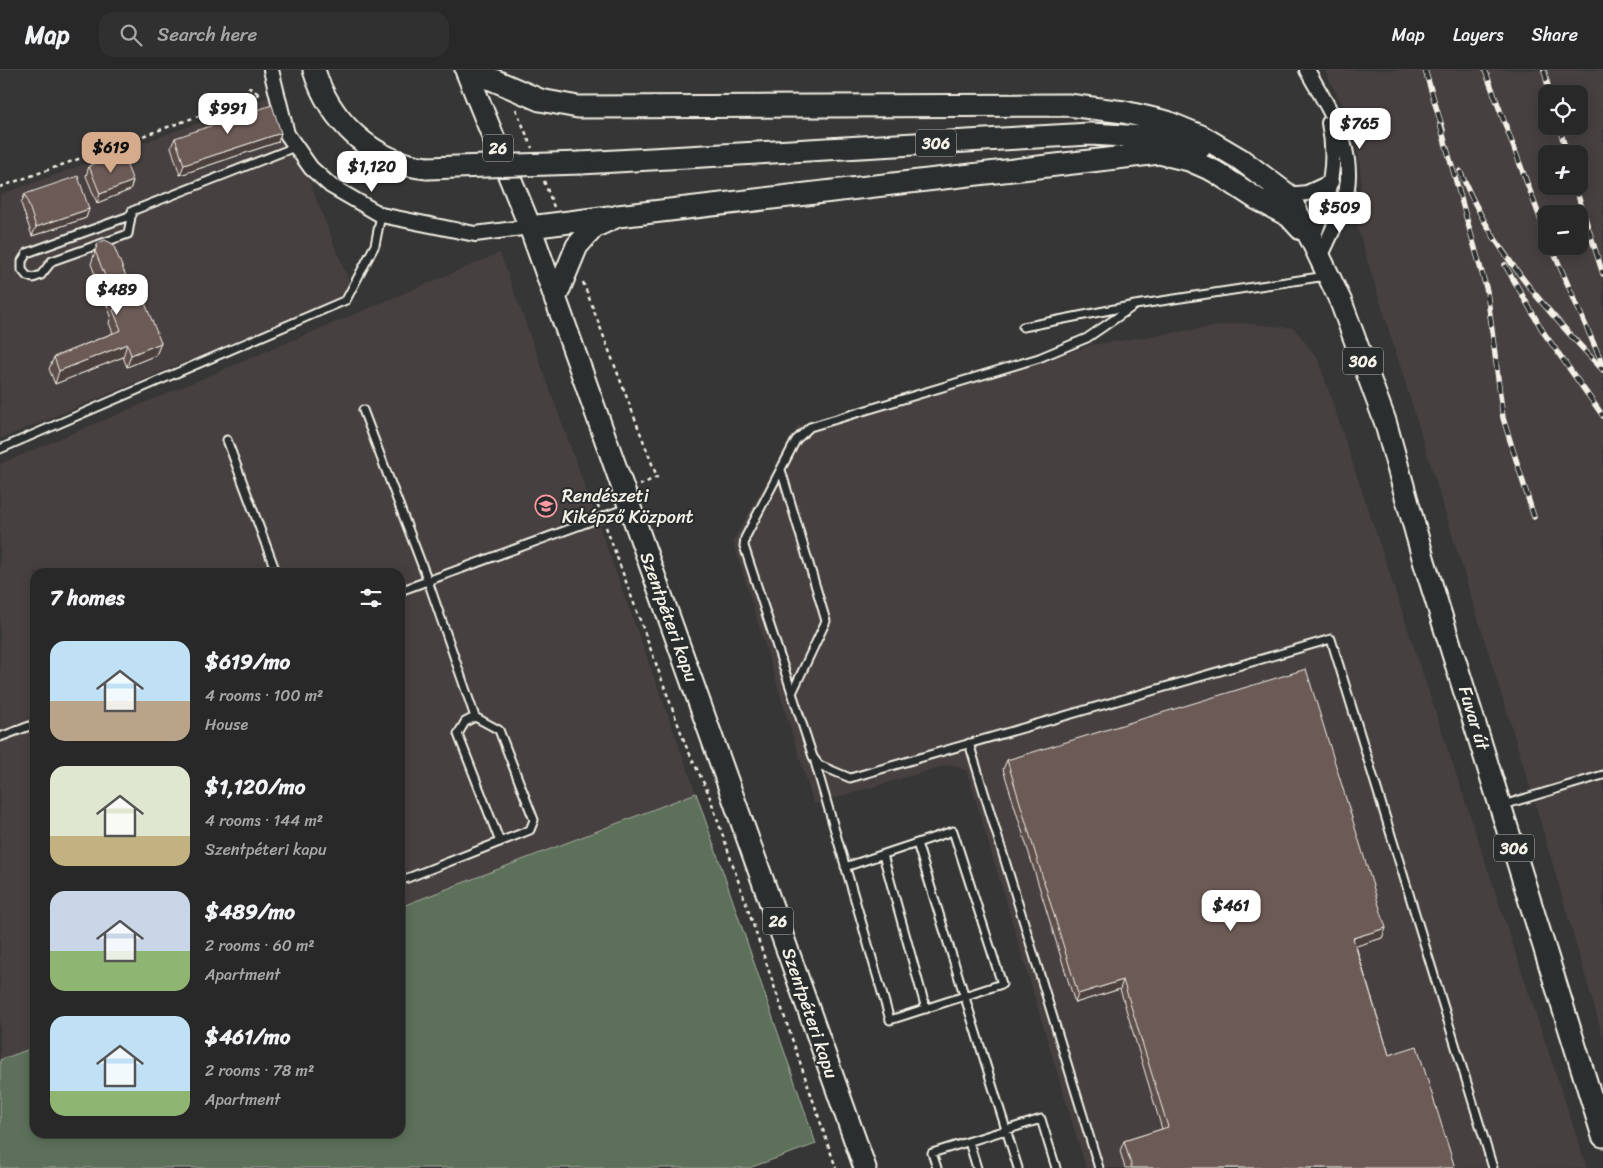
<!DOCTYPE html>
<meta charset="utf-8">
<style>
:root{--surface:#292828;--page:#313030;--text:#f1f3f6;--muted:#a5a6a8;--line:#454445;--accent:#d6ab8b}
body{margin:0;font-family:Sriracha,sans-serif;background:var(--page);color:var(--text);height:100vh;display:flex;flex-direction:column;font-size:19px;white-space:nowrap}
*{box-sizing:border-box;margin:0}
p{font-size:16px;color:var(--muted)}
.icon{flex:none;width:28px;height:28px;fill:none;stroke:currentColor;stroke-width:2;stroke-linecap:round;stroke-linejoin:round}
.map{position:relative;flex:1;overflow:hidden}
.drawer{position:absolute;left:30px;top:498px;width:375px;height:570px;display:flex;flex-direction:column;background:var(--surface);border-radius:15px;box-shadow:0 2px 12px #0003,0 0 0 1px var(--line)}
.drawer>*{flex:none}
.buttons{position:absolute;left:1538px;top:15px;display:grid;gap:10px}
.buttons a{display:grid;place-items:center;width:50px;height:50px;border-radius:10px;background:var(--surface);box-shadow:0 2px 12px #0003,0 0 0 1px var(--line);font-size:25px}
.price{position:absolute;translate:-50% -42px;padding:0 11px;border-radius:10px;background:#fff;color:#222;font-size:16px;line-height:32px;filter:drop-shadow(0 1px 2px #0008)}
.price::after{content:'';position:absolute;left:50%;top:30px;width:15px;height:11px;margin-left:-8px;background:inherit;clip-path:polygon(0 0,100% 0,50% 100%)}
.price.on{background:var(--accent);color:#111}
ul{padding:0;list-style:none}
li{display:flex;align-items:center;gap:15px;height:125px;padding:0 20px}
li span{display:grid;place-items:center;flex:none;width:140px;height:100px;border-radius:15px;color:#555}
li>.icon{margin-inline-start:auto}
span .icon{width:60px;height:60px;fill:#fffc;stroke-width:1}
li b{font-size:21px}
h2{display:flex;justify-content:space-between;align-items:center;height:60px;padding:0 20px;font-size:21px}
header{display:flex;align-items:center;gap:30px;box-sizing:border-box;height:70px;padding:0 25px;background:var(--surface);border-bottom:1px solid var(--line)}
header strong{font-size:24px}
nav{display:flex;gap:28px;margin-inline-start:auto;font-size:18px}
.search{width:350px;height:45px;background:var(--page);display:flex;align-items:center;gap:12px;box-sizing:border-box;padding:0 18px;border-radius:15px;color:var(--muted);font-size:19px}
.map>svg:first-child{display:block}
.built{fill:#474140;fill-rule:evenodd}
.grass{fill:#5b6f5a;stroke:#a8b0a1}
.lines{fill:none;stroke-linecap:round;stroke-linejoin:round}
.service-casing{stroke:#f4f1e8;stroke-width:11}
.minor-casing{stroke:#f4f1e8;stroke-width:18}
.primary-casing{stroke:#f4f1e8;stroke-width:25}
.path{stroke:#f4f1e8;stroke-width:2.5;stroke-dasharray:4 4;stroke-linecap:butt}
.service{stroke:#2a2d2e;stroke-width:7}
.minor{stroke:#2a2d2e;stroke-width:14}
.primary{stroke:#2a2d2e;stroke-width:21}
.rail-casing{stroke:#f4f1e8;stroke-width:5.5}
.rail{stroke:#2a2d2e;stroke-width:4;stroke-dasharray:11;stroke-linecap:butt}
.primary-bridge-casing{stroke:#f4f1e8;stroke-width:25;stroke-linecap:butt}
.primary-bridge{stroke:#2a2d2e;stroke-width:21}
.wall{fill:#5d4d4b;stroke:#f4f1e8}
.shaded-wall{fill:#4c3f3d;stroke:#f4f1e8}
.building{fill:#6c5a57;stroke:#f4f1e8}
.labels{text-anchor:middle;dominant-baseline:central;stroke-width:4;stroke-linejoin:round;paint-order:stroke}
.shield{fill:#2a2d2e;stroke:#b7b6b0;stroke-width:1}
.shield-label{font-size:16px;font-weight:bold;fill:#f4f1e8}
.poi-label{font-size:18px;fill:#f4f1e8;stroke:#2a2d2e;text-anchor:start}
.street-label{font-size:18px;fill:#f4f1e8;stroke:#2a2d2e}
</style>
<header>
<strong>Map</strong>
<div class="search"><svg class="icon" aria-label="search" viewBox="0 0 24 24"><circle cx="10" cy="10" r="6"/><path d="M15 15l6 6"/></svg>Search here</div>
<nav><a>Map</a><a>Layers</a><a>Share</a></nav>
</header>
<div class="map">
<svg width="1603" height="1098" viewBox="0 0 1603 1098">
<rect width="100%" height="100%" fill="#373636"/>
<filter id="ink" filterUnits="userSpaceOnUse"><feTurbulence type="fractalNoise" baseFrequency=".02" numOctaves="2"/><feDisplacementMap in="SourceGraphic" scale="10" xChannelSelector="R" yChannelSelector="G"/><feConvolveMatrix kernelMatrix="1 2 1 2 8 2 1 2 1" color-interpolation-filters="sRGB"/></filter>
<g filter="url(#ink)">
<!-- built -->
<path class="built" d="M1324,0h279v967l-68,-234 -179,-580 5,-40 -2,-26 -11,-42zM1546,24h33v32h-33zM1546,84h33v32h-33zM1546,144h33v32h-33z
M275,25l78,197 -353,147v-244z
M500,183l196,540 -296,114v-335h-365v475l-35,13v-596z
M1240,253l54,5 24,31 269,809h-501l-119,-397 -16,-7 -137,40 -81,-263 65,-115 250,-66 43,-15z"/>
<!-- grass -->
<path class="grass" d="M696,723l120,351 -67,24h-749v-108l35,-13v85h365v-225z"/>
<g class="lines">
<!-- service casing -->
<g class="service-casing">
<path id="service" d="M132,145l-105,38 -5,8v9l5,6 6,2 8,-3 11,-14 76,-27 4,-23 163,-64
M1135,235l-48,33 -48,20 -229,69 -14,13 -51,98 -1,8 69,211 6,8 31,13 481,-139 162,529
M1023,257l112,-22 191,-29
M363,340l65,171 47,136
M227,370l49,132
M0,379l346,-149 29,-55 6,-30
M781,400l45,151 -34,72
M400,521l227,-83
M0,667l35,-13
M969,673l130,425
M815,692l75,258 112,-36 -49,-153 -108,36
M1503,735l100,-30
M917,773l101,325
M883,785l43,154
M400,811l130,-51 4,-10 -35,-90 -24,-13 -10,5 -7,12 42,108
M969,1072l8,26
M937,1098l-5,-15 109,-34 15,49"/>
</g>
<!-- minor casing -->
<g class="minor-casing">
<path id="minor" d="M271,0l16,64 24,34 20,18 50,29 94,19 55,-7
M1307,0c24,43 53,83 36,135 -6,18 -16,36 -23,53
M1288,125l19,-2 24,-11
M1312,171c14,-43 27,-71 17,-118"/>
</g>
<!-- primary casing -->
<g class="primary-casing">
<path id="primary" d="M314,0c15,50 59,93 113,98
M466,0l64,157 335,941
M476,0l6,5 58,25 38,7 490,-2 56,7 43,10 34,14 39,23 48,36 24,46 29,61 44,119 39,140 179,575
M581,93l509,-29 71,4 39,10
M530,157l79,-10
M555,229l22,-53 17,-19 24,-11 541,-63 30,7 25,11 43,28 32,17 12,13"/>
</g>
<!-- path -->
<path class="path" d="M248,17l11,7
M516,39l16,39
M544,111l10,26
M0,117l263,-94
M583,212l74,195 -17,8
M599,438l-3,-7 11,-3
M606,457l80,219 22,46 128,376"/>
<!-- service -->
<use href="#service" class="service"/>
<!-- minor -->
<use href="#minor" class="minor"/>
<!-- primary -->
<use href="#primary" class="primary"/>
<!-- rail casing -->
<g class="rail-casing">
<path id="rail" d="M1425,0l18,60
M1485,0l61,164
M1544,0l6,24
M1440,54l47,167 16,127 31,99
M1559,56l8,28
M1460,101c31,78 86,139 143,199
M1575,116l28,88
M1551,176l52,119
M1505,195l39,68 59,83"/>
</g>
<!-- rail -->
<use href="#rail" class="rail"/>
<!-- primary-bridge casing -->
<g class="primary-bridge-casing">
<path id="primary-bridge" d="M427,98l154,-5"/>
</g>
<!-- primary-bridge -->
<use href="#primary-bridge" class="primary-bridge"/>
</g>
<!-- wall -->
<path class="wall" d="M281,63l-3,9 -98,33 -9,-28 4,-9z
M89,96l44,15 -3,9 -33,13 -11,-27z
M25,124l64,15 -3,9 -54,18 -11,-33z
M98,173l38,58 25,42 -5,12 -29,12 -4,-10 -68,27 -6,-15 5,-12 59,-24 -4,-10 2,-7 -20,-52z
M1007,690l379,168 -4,10 -26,8 33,109 66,113h-330l-5,-17 4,-10 38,-12 -42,-140 -45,14 -72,-234z"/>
<!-- shaded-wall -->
<path class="shaded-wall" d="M281,63l-3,9 -98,33 4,-10z
M133,111l-3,9 -33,13 3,-9z
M89,139l-3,9 -54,18 4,-9z
M161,273l-5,12 -29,12 4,-12z
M127,274l-4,13 -68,27 4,-13z
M1386,858l-4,10 -32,10 3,-10z
M1123,910l-3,9 -45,14 3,-9z"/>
<!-- building -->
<path class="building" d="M272,35l9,28 -97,32 -9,-27z
M122,83l11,28 -33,13 -11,-28z
M78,106l11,33 -53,18 -11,-33z
M105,170l8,4 23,57 7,-3 18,45 -30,12 -4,-11 -68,27 -5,-14 67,-27 -8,-20 5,-2 -23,-57 3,-8z
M1306,599l80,259 -33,10 36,117 28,-9 38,122h-323l-8,-27 44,-14 -45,-147 -45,14 -71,-234z"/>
</g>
<!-- icons -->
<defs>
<g id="school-ring" transform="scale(1.125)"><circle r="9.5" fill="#2a2d2e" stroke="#ff9aa2" stroke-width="1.5"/><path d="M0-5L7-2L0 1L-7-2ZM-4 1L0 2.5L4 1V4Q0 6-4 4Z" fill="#ff9aa2"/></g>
</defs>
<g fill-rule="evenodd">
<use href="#school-ring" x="546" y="436"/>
</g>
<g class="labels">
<!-- shield labels -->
<g class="shield">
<rect x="916" y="59.5" width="40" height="27" rx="4"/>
<rect x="483" y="64.5" width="30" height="27" rx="4"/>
<rect x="1343" y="277.5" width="40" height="27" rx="4"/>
<rect x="1494" y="764.5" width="40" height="27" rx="4"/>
<rect x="763" y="837.5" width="30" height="27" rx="4"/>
</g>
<g class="shield-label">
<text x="936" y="73">306</text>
<text x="498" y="78">26</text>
<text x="1363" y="291">306</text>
<text x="1514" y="778">306</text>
<text x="778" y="851">26</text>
</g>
<!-- poi labels -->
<g class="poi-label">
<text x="562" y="426">Rendészeti<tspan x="562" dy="21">Kiképző Központ</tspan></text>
</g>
<!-- street labels -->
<g class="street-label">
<text transform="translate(669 547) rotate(70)">Szentpéteri kapu</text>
<text transform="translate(1474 648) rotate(73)">Fuvar út</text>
<text transform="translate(810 943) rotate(71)">Szentpéteri kapu</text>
</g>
</g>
</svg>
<div class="buttons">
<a><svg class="icon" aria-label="locate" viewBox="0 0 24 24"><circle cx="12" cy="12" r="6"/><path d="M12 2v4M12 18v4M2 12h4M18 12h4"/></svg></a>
<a>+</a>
<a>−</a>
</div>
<b class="price" style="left:228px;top:65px">$991</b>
<b class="price" style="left:1360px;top:80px">$765</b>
<b class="price on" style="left:111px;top:104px">$619</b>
<b class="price" style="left:372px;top:123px">$1,120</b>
<b class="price" style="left:1340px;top:164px">$509</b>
<b class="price" style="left:117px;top:246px">$489</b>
<b class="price" style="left:1231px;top:862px">$461</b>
<section class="drawer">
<h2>7 homes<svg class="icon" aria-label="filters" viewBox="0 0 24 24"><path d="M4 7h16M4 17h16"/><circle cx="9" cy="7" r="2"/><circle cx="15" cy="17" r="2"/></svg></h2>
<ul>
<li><span style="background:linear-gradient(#bfe0f5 60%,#b9a48a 0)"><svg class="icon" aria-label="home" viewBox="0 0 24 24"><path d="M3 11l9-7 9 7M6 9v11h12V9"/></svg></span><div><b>$619/mo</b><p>4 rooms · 100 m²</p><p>House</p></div></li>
<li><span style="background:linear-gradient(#dfe7d0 70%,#c2b280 0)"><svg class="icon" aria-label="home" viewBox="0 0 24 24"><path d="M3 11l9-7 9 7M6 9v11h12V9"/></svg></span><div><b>$1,120/mo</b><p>4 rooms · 144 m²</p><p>Szentpéteri kapu</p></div></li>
<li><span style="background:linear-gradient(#c9d6e8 60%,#8fb573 0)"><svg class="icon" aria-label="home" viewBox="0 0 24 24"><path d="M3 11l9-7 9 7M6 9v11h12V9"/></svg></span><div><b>$489/mo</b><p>2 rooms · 60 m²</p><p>Apartment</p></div></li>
<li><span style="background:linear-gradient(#bfe0f5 75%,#8fb573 0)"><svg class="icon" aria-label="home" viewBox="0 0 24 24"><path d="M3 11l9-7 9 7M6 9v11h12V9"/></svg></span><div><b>$461/mo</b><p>2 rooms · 78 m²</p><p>Apartment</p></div></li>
</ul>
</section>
</div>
